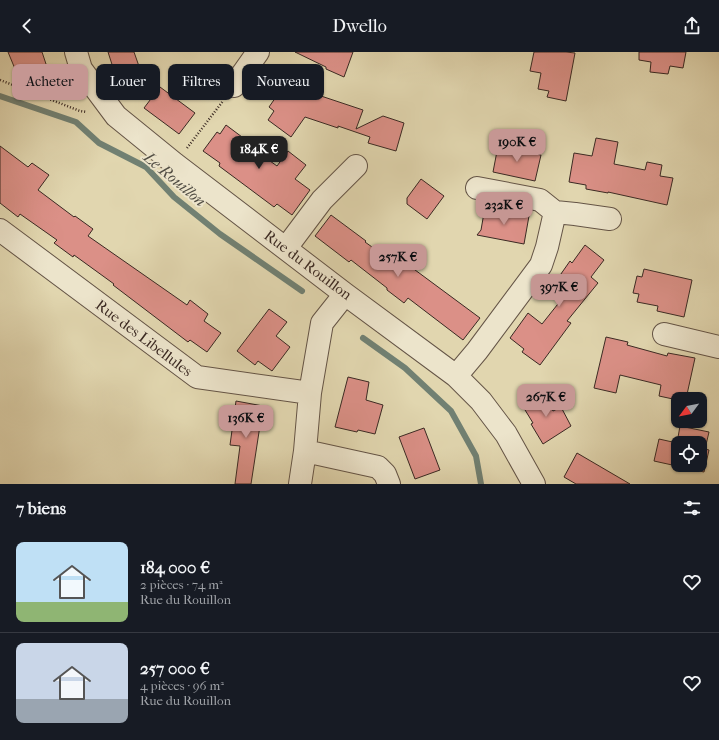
<!DOCTYPE html>
<html lang="fr">
<meta charset="utf-8">
<style>
:root{--surface:#171b24;--page:#20242c;--text:#f1f3f6;--muted:#9ea1a6;--line:#363941;--accent:#c59692}
body{margin:0;font-family:"IM FELL French Canon",serif;background:var(--page);color:var(--text);height:100vh;display:flex;flex-direction:column;font-size:15px;white-space:nowrap}
*{box-sizing:border-box;margin:0}
p{font-size:13px;color:var(--muted)}
.icon{flex:none;width:22px;height:22px;fill:none;stroke:currentColor;stroke-width:2;stroke-linecap:round;stroke-linejoin:round}
.map{position:relative;height:432px;overflow:hidden}
.panel{display:flex;flex-direction:column;background:var(--surface);flex:1}
.panel>*{flex:none}
.hud{position:absolute;left:12px;top:12px;width:400px;height:36px;display:flex;gap:8px}
.needle{width:26px;rotate:238deg}
.tools{position:absolute;left:671px;top:340px;display:grid;gap:8px}
.tools a{display:grid;place-items:center;width:36px;height:36px;border-radius:8px;background:var(--surface);box-shadow:0 1px 3px #0004;font-size:20px}
.price{position:absolute;translate:-50% -34px;padding:0 9px;border-radius:8px;background:var(--accent);color:#111;font-size:13px;line-height:26px;filter:drop-shadow(0 1px 2px #0008)}
.price::after{content:'';position:absolute;left:50%;top:24px;width:12px;height:9px;margin-left:-6px;background:inherit;clip-path:polygon(0 0,100% 0,50% 100%)}
.price.on{background:#222;color:#fff}
ul{padding:0;list-style:none}
li{display:flex;align-items:center;gap:12px;height:100px;padding:0 16px}
li+li{border-top:1px solid var(--line)}
li span{display:grid;place-items:center;flex:none;width:112px;height:80px;border-radius:8px;color:#555}
li>.icon{margin-inline-start:auto}
span .icon{width:48px;height:48px;fill:#fffc;stroke-width:1}
li b{font-size:17px}
h2{display:flex;justify-content:space-between;align-items:center;height:48px;padding:0 16px;font-size:17px}
.tag{padding:0 14px;border-radius:8px;background:var(--surface);box-shadow:0 1px 3px #0004;font-size:14px;line-height:36px}
.tag.on{background:var(--accent);color:#111}
header{display:flex;justify-content:space-between;align-items:center;height:52px;padding:0 16px;background:var(--surface);font-size:18px;font-weight:600}
.map>svg:first-child{display:block}
.lines{fill:none;stroke-linecap:round;stroke-linejoin:round}
.stream{stroke:#718072;stroke-width:6}
.building{fill:#db9087;stroke:#3a2923;fill-rule:evenodd}
.minor-casing{stroke:#645446;stroke-width:24}
.path{stroke:#3a2923;stroke-width:2.5;stroke-dasharray:1 2;stroke-linecap:butt}
.minor{stroke:#ece4cb;stroke-width:22}
.labels{text-anchor:middle;dominant-baseline:central;stroke-width:4;stroke-linejoin:round;paint-order:stroke}
.street-label{font-size:15px;fill:#3a2923;stroke:#ece4cb}
.water-label{font-size:16px;font-style:italic;fill:#514d44;stroke:#ece4cb}
</style>
<header><svg class="icon" aria-label="back" viewBox="0 0 24 24"><path d="M15 5l-7 7 7 7"/></svg>Dwello<svg class="icon" aria-label="share" viewBox="0 0 24 24"><path d="M12 15V3M7 8l5-5 5 5M5 13v7h14v-7"/></svg></header>
<div class="map">
<svg width="719" height="432" viewBox="0 0 719 432">
<rect width="100%" height="100%" fill="#e1d6af"/>
<filter id="stains"><feTurbulence type="fractalNoise" baseFrequency=".005" numOctaves="4"/><feColorMatrix values="0 0 0 0 .2 0 0 0 0 .09 0 0 0 0 .02 0 0 0 .5 -.17"/></filter>
<radialGradient id="worn" r=".72"><stop offset=".6" stop-color="#630" stop-opacity="0"/><stop offset="1" stop-color="#630" stop-opacity=".3"/></radialGradient>
<g class="lines">
<!-- stream -->
<path class="stream" d="M0,44l76,26 23,21 47,24 28,30 46,37 82,57
M363,286l42,30 46,43 25,45 5,28"/>
</g>
<!-- building -->
<path class="building" d="M8,0h34l6,18 -28,11z
M108,0h26l7,20 -24,8z
M295,0h58l-9,25 -18,-8v-2z
M534,0h32l9,1 -9,48 -19,-4 2,-6 -11,-2 3,-16 -11,-2z
M639,0h47l-3,16 -13,-2 -2,8 -18,-2 1,-10 -12,-2z
M285,32l78,26 -7,19 27,-13 21,7 -8,28 -28,-8 2,-6 -32,-11v2l-33,-11 -14,20 -23,-17 6,-9 -5,-4z
M160,35l35,26 -16,21 -35,-26z
M226,73l16,12 -1,3 36,26 11,-15 18,14 -11,14 15,11 -18,25 -15,-11 -3,3 -55,-41 1,-3 -17,-12 14,-19 3,2z
M596,86l22,4 -4,22 31,6 2,-8 15,3 -2,11 13,2 -6,27 -59,-13v1l-22,-4v-4l-17,-3 5,-29 18,3z
M0,94l28,21 4,-4 17,12 -11,15 36,27 1,-1 18,13 -5,7 99,69 3,-5 18,14 -4,7 17,12 -14,19 -17,-12 -2,2 -75,-57 1,-1 -40,-29 -1,2 -19,-14 3,-3 -37,-26 -2,3 -18,-14z
M498,94l43,9 -6,26 -42,-9z
M421,127l23,17 -17,23 -20,-15v-6z
M485,155l44,9 -5,28 -47,-9 4,-5z
M331,163l35,26 -1,1 38,27 4,-5 73,54 -17,22 -55,-42 -4,5 -17,-13v-2l-36,-28 -2,2 -34,-26z
M585,193l19,15 -13,17 7,6 -31,38 4,2 -31,42 -18,-13 2,-3 -14,-11 18,-25 14,11 27,-34 -13,-9 14,-20 2,2z
M644,217l48,11 -8,37 -27,-6 1,-5 -21,-4 2,-8 -6,-1 4,-17 5,1z
M269,257l18,13 -11,14 14,11 -18,24 -14,-10 -3,4 -18,-14z
M606,285l22,5 -1,3 40,11 1,-3 27,5 -9,41h-13l-14,-3 2,-11 -41,-10 -4,18 -22,-5z
M348,325l21,5 -3,18 17,5 -8,29 -17,-4 -1,2 -22,-5z
M543,341l10,18 8,-4 10,19 -28,18 -12,-20 2,-1 -11,-18z
M236,349l27,5 -12,78h-16l5,-38 -10,-1z
M680,374l29,6 -4,17 4,1 -5,22 -50,-11 5,-22 18,4zM678,391h22v22h-22z
M424,376l16,42 -25,9 -16,-42z
M577,401l53,31h-54l-12,-7z"/>
<g class="lines">
<!-- minor casing -->
<g class="minor-casing">
<path id="minor" d="M76,0l5,17 35,47 59,48 170,130 111,82 25,25 25,33 28,50
M234,34l24,-34
M555,160l20,2 35,5
M0,178l197,147 113,16
M286,196l36,-48 34,-34
M664,282l55,13
M456,324l21,-25 64,-86 6,-18 8,-35 -15,-12 -63,-12
M305,399l73,16 7,7 4,10
M300,432l5,-33 5,-58 12,-70 23,-29"/>
</g>
<!-- path -->
<path class="path" d="M0,28l80,31 7,1
M187,96l36,-47"/>
<!-- minor -->
<use href="#minor" class="minor"/>
</g>
<g class="labels">
<!-- street labels -->
<g class="street-label">
<text transform="translate(308 213) rotate(37)">Rue du Rouillon</text>
<text transform="translate(144 286) rotate(37)">Rue des Libellules</text>
</g>
<!-- water labels -->
<g class="water-label">
<text transform="translate(175 127) rotate(40)">Le Rouillon</text>
</g>
</g>
<rect width="100%" height="100%" filter="url(#stains)"/>
<rect width="100%" height="100%" fill="url(#worn)"/>
</svg>
<div class="tools">
<a><svg class="needle" viewBox="-14 -14 28 28"><path d="M0-13l5 13h-10z" fill="#e53935"/><path d="M0 13l5-13h-10z" fill="#9ea1a6"/></svg></a>
<a><svg class="icon" aria-label="locate" viewBox="0 0 24 24"><circle cx="12" cy="12" r="6"/><path d="M12 2v4M12 18v4M2 12h4M18 12h4"/></svg></a>
</div>
<b class="price" style="left:517px;top:111px">190K €</b>
<b class="price on" style="left:259px;top:118px">184K €</b>
<b class="price" style="left:504px;top:174px">232K €</b>
<b class="price" style="left:398px;top:226px">257K €</b>
<b class="price" style="left:559px;top:256px">397K €</b>
<b class="price" style="left:546px;top:366px">267K €</b>
<b class="price" style="left:246px;top:387px">136K €</b>
<div class="hud">
<a class="tag on">Acheter</a>
<a class="tag">Louer</a>
<a class="tag">Filtres</a>
<a class="tag">Nouveau</a>
</div>
</div>
<section class="panel">
<h2>7 biens<svg class="icon" aria-label="filters" viewBox="0 0 24 24"><path d="M4 7h16M4 17h16"/><circle cx="9" cy="7" r="2"/><circle cx="15" cy="17" r="2"/></svg></h2>
<ul>
<li><span style="background:linear-gradient(#bfe0f5 75%,#8fb573 0)"><svg class="icon" aria-label="home" viewBox="0 0 24 24"><path d="M3 11l9-7 9 7M6 9v11h12V9"/></svg></span><div><b>184 000 €</b><p>2 pièces · 74 m²</p><p>Rue du Rouillon</p></div><svg class="icon" aria-label="heart" viewBox="0 0 24 24"><path d="M12 20l-8-8c-3-5 5-10 8-4 3-6 11-1 8 4z"/></svg></li>
<li><span style="background:linear-gradient(#c9d6e8 70%,#9aa5b1 0)"><svg class="icon" aria-label="home" viewBox="0 0 24 24"><path d="M3 11l9-7 9 7M6 9v11h12V9"/></svg></span><div><b>257 000 €</b><p>4 pièces · 96 m²</p><p>Rue du Rouillon</p></div><svg class="icon" aria-label="heart" viewBox="0 0 24 24"><path d="M12 20l-8-8c-3-5 5-10 8-4 3-6 11-1 8 4z"/></svg></li>
</ul>
</section>
